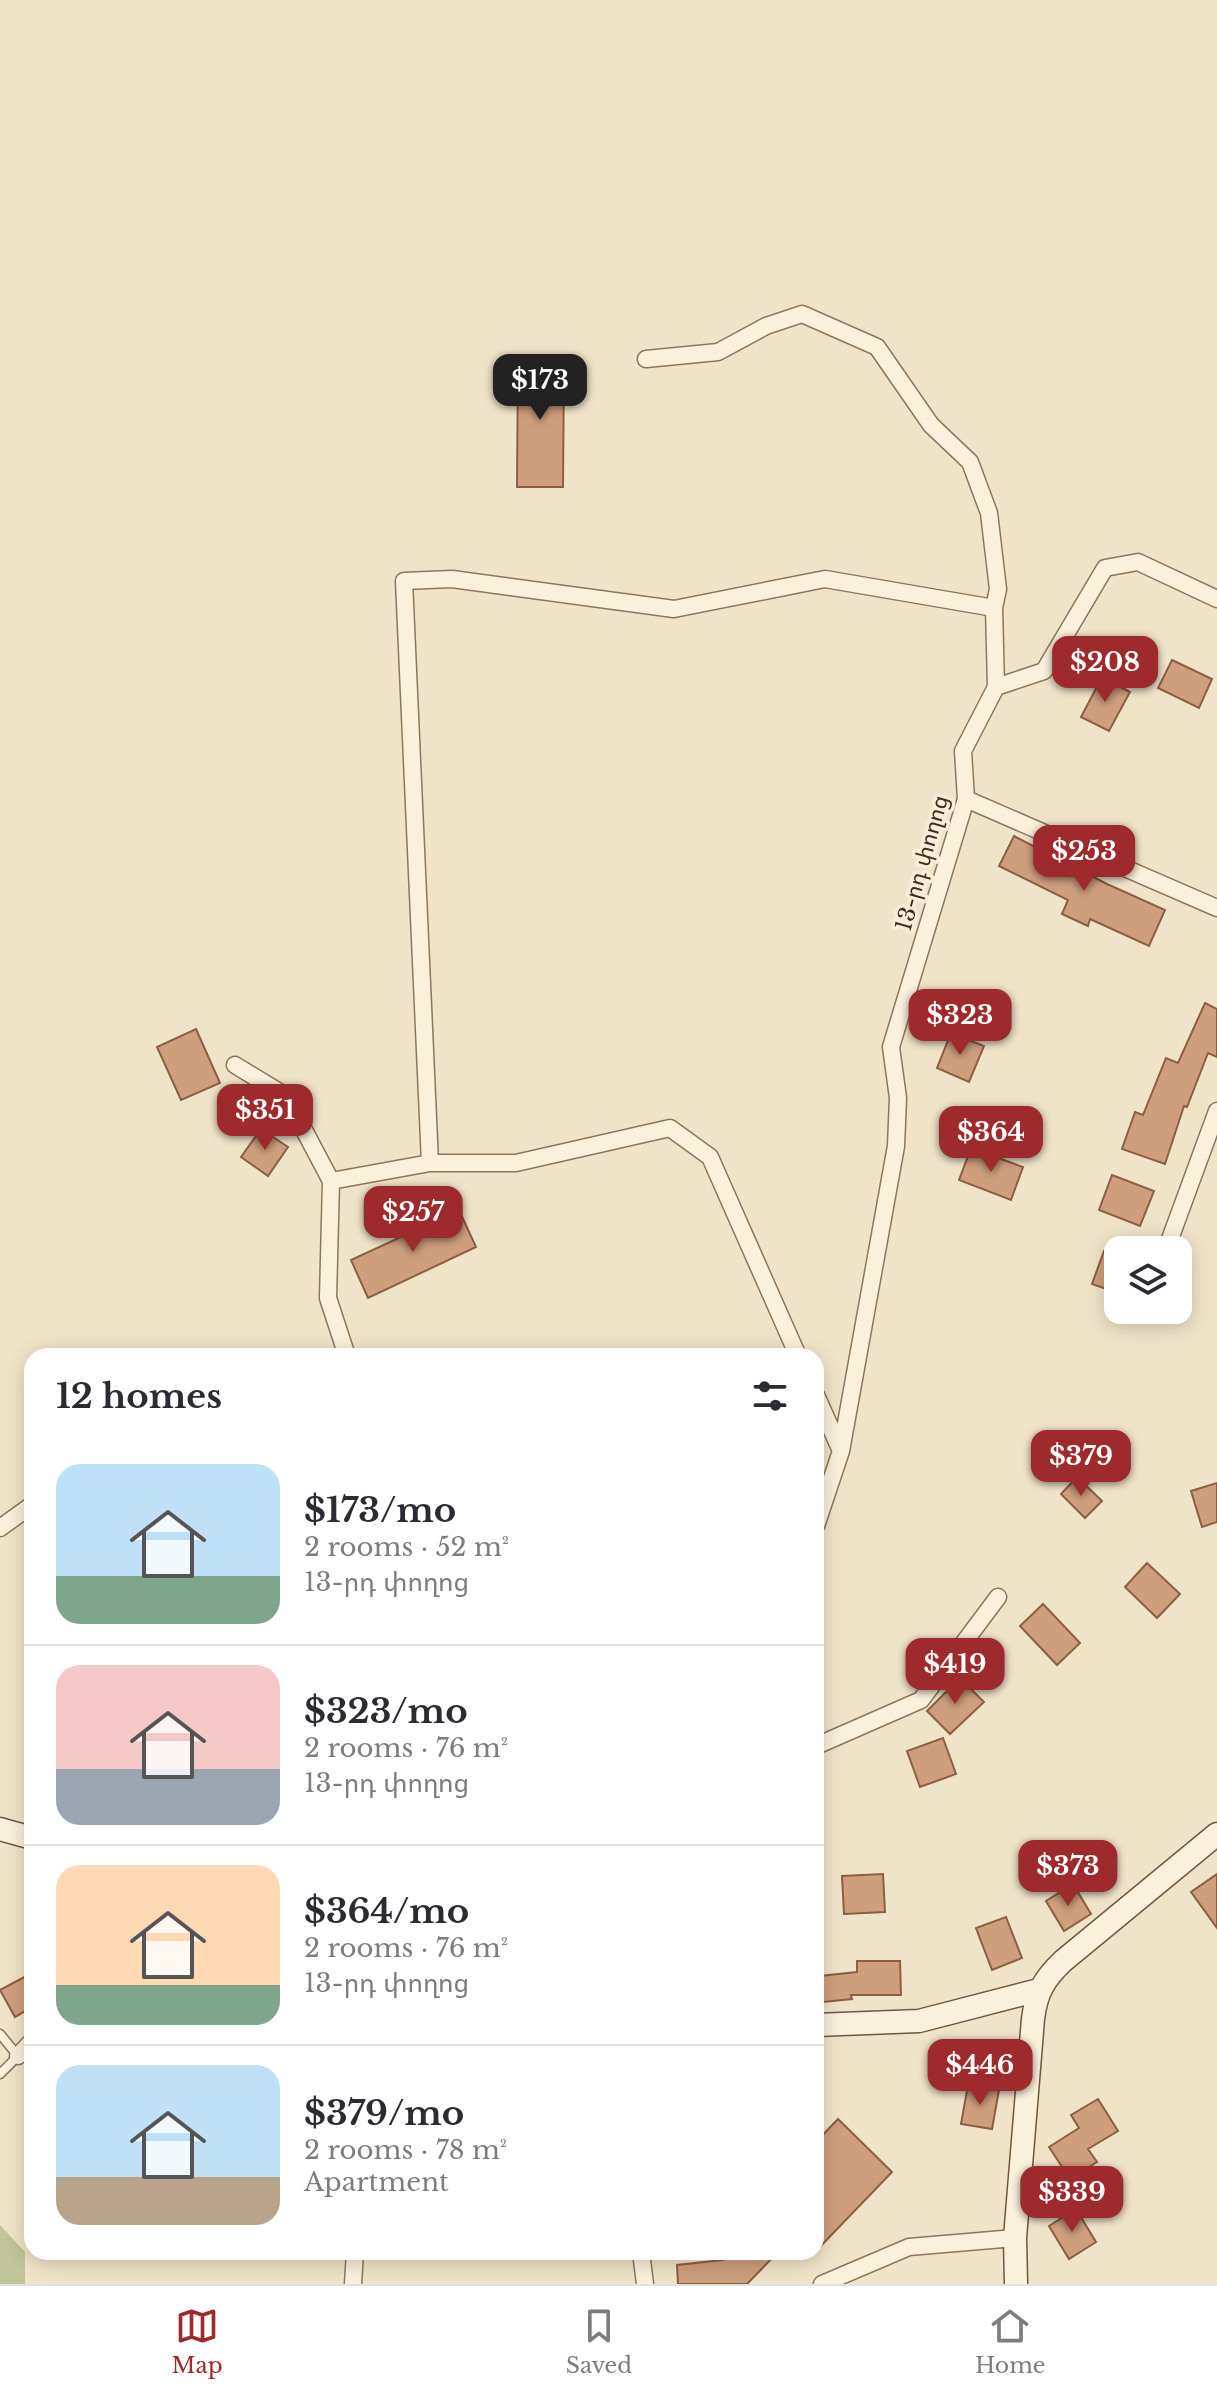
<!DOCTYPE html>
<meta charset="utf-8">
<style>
:root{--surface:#fff;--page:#f2f2f3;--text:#2b2b33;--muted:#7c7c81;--line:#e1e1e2;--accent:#9e2a2b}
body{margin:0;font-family:"Libre Baskerville","Noto Sans Armenian",serif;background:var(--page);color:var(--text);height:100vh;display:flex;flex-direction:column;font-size:30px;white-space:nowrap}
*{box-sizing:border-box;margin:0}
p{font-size:26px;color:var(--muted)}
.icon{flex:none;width:44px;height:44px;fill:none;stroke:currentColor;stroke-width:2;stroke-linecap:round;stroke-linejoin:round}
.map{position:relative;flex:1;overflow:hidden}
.details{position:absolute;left:24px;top:1348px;width:800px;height:912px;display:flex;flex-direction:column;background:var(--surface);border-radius:24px;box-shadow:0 4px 20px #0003}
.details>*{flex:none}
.tools{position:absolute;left:1104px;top:1236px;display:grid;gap:16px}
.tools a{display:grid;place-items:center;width:88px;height:88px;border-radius:16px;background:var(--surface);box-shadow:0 4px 20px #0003;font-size:40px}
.price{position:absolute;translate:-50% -68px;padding:0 18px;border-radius:16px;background:var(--accent);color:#fff;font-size:26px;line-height:52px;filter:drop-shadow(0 2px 4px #0008)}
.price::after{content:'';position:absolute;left:50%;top:48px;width:24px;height:18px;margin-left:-12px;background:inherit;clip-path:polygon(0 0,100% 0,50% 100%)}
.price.current{background:#222;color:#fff}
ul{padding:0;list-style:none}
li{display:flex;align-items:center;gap:24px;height:200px;padding:0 32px}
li+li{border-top:2px solid var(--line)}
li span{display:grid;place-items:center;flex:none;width:224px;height:160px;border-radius:24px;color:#555}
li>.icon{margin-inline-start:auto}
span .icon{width:96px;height:96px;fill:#fffc;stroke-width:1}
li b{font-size:34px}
h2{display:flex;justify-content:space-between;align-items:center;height:96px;padding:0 32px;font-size:34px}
.tabs{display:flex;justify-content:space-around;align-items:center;height:112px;border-top:2px solid var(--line);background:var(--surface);font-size:22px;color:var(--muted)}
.tabs a{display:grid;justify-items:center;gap:4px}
.tabs .current{color:var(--accent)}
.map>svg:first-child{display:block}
.cemetery{fill:#bfc49a}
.building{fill:#cf9f7d;stroke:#8d5f41;stroke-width:2}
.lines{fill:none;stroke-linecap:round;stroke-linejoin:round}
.lane-casing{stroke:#8d765c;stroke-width:11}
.street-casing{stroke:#8d765c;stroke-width:19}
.secondary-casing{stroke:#6f573f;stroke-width:25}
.lane{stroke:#faf1dc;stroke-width:8}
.street{stroke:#faf1dc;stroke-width:16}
.secondary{stroke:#faf1dc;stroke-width:22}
.labels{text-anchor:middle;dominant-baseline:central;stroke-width:7;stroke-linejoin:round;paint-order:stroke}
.street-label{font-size:22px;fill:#3d2e20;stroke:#f7eed8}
</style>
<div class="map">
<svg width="1217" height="2284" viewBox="0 0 1217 2284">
<rect width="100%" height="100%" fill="#f0e4c8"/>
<!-- cemetery -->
<path class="cemetery" d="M0,2225l25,27v32h-25z"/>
<!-- building -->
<path class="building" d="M518,356h46l-1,131h-46z
M1172,660l40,19 -13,29 -41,-20z
M1102,677l28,15 -21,39 -28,-14z
M1014,836l93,48 58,26 -16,36 -59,-27 -2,7 -26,-12 6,-14 -69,-34z
M1205,1003l12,6v48l-9,-4 -21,54 -3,-1 -19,58 -43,-15 13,-37 8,3 23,-57 12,5z
M196,1029l24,54 -39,17 -24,-53z
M951,1033l33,13 -15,36 -32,-14z
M261,1129l27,18 -20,29 -27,-19z
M971,1148l52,19 -12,33 -52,-20z
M1112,1175l42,16 -14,35 -41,-16z
M459,1210l17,37 -108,51 -17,-38z
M1104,1251l14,5v37l-26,-9z
M1077,1477l25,24 -17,17 -24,-24z
M1217,1483v39l-15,5 -11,-36z
M1147,1563l33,31 -23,24 -32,-31z
M1043,1604l37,39 -23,22 -37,-39z
M960,1678l24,24 -34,32 -23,-23z
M943,1738l13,36 -36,13 -13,-36z
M883,1874l2,38 -41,2 -2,-38z
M1217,1874v54l-26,-36z
M1073,1884l18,30 -27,17 -18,-30z
M1006,1917l16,41 -30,12 -16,-42z
M857,1961h43l1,34h-50l1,4 -29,3 -3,-26 37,-4z
M32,1973v34l-17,10 -15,-27z
M968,2085l31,5 -7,39 -31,-5z
M1098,2099l20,32 -30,18 9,13 -27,17 -21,-32 30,-19 -8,-13z
M838,2119l54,53 -76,79v-109z
M1076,2209l20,33 -27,17 -20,-33z
M731,2252h47l-31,32h-69l-1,-19 46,-5z"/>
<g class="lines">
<!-- lane casing -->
<g class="lane-casing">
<path id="lane" d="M0,2034l18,22 -18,18"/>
</g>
<!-- street casing -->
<g class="street-casing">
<path id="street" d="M646,359l72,-7 48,-26 36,-12 75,33 54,78 39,37 19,51 9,76 -4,19 2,79 -33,64 3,48 -75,248 7,51 -2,48 -55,305 -25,75
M996,687l48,-16 61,-103 33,-6 79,37
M966,799l251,109
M235,1065l51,31 45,85 -3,117 19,58
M430,1163l-26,-582 48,-2 222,30 151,-30 169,29
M331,1181l99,-18h86l154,-35 40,29 88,199
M1166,1250l51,-139
M816,1395l25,56
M0,1528l32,-23
M816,1746l105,-46 77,-103
M18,2056l14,-15
M641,2252l4,32
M353,2284l2,-32
M822,2284l87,-37 106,-9"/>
</g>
<!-- secondary casing -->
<g class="secondary-casing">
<path id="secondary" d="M0,1829l32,9
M816,2025l103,-4 120,-31
M1016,2284l-1,-46 18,-219c3,-26 11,-40 30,-58l154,-127"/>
</g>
<!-- lane -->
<use href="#lane" class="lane"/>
<!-- street -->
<use href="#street" class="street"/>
<!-- secondary -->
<use href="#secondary" class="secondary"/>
</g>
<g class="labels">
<!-- street labels -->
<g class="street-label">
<text transform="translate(922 863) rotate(-74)">13-րդ փողոց</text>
</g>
</g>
</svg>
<div class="tools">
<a><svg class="icon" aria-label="layers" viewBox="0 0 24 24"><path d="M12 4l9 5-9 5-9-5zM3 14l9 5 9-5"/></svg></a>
</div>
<b class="price current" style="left:540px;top:422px">$173</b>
<b class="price" style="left:1105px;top:704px">$208</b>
<b class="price" style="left:1084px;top:893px">$253</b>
<b class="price" style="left:960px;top:1057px">$323</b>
<b class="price" style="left:265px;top:1152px">$351</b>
<b class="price" style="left:991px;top:1174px">$364</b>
<b class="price" style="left:413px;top:1254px">$257</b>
<b class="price" style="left:1081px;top:1498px">$379</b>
<b class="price" style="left:955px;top:1706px">$419</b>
<b class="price" style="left:1068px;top:1908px">$373</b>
<b class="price" style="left:980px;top:2107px">$446</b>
<b class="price" style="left:1072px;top:2234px">$339</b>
<section class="details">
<h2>12 homes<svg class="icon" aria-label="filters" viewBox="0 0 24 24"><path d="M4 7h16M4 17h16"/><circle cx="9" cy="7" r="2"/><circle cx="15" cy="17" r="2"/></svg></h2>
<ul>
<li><span style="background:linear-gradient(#bfe0f5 70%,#7fa58c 0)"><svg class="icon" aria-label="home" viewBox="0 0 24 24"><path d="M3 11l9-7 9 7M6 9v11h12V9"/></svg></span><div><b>$173/mo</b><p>2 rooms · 52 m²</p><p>13-րդ փողոց</p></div></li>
<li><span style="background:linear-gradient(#f6c9c9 65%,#9aa5b1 0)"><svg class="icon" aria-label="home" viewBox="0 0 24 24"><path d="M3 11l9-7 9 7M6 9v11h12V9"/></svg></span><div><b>$323/mo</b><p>2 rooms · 76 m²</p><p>13-րդ փողոց</p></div></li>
<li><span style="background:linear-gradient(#ffd9b3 75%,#7fa58c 0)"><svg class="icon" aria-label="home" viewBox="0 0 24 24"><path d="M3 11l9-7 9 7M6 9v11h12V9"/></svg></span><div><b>$364/mo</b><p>2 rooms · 76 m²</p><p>13-րդ փողոց</p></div></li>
<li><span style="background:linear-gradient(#bfe0f5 70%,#b9a48a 0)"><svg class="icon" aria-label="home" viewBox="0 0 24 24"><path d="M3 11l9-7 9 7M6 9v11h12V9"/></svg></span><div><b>$379/mo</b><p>2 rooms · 78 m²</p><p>Apartment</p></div></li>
</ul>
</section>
</div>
<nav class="tabs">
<a class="current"><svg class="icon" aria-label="map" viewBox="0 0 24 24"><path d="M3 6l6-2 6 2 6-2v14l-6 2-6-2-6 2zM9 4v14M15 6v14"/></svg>Map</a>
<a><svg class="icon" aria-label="saved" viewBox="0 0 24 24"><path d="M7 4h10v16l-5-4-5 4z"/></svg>Saved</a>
<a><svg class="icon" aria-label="home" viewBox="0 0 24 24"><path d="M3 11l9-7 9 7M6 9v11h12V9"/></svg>Home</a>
</nav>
